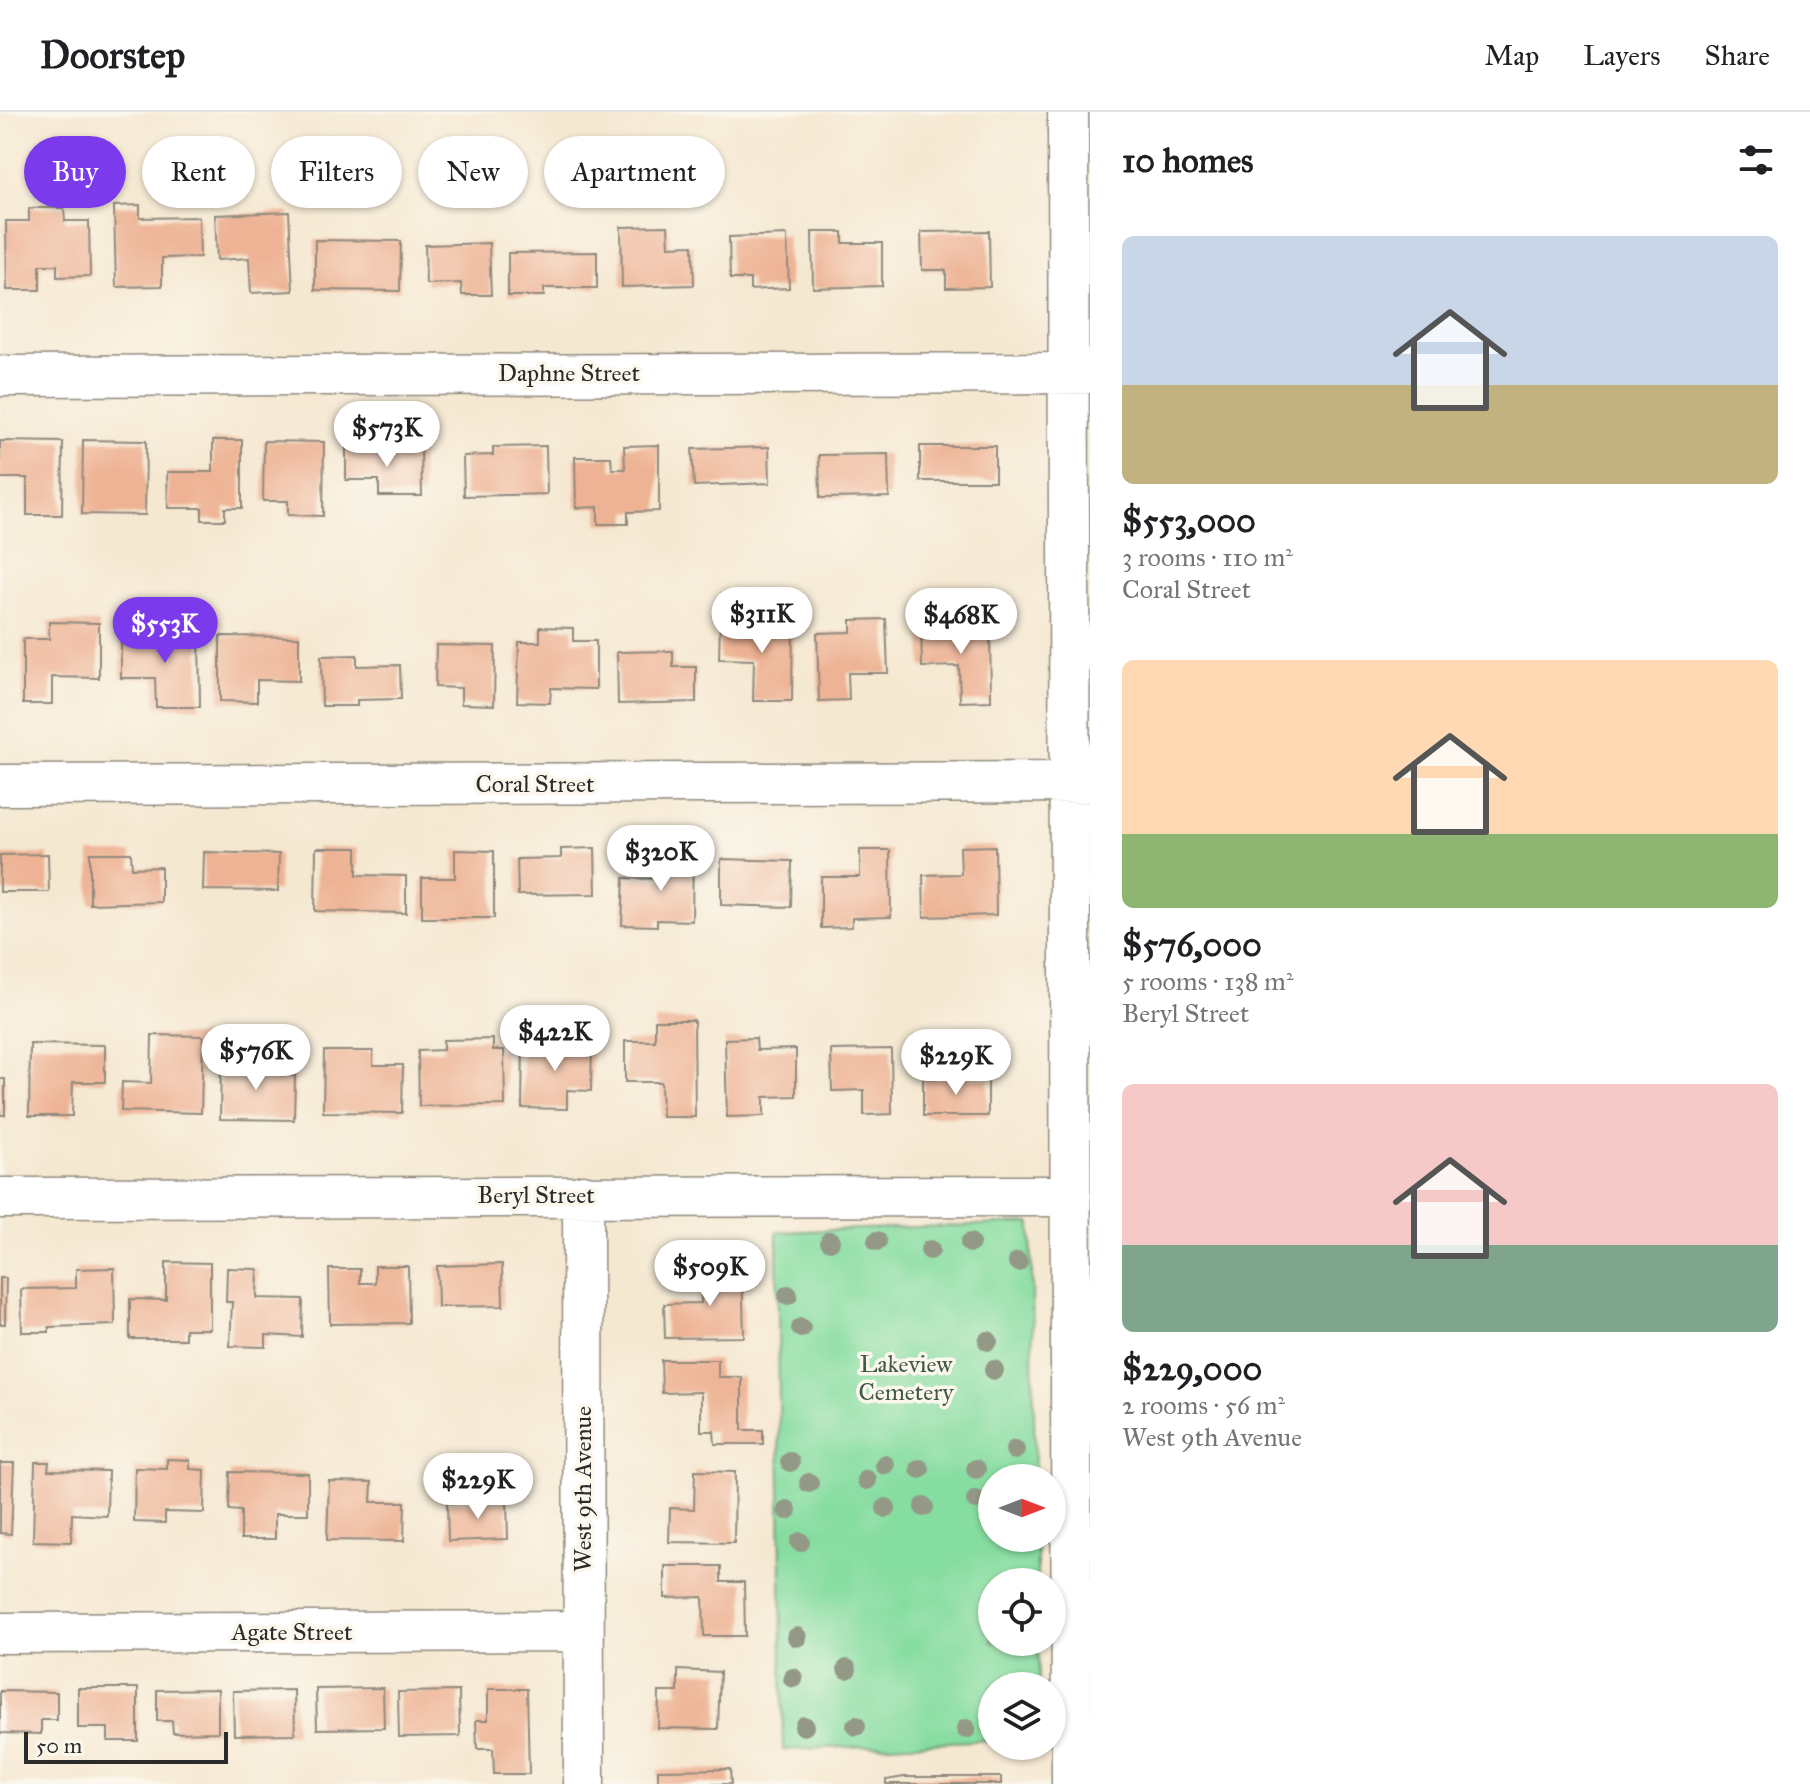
<!DOCTYPE html>
<meta charset="utf-8">
<style>
:root{--surface:#fff;--page:#f6f6f6;--text:#202124;--muted:#757577;--line:#e0e0e0;--accent:#7c3aed}
body{margin:0;font-family:"IM FELL Great Primer",serif;background:var(--page);color:var(--text);height:100vh;display:flex;flex-direction:column;font-size:30px;white-space:nowrap}
*{box-sizing:border-box;margin:0}
p{font-size:26px;color:var(--muted)}
.icon{flex:none;width:44px;height:44px;fill:none;stroke:currentColor;stroke-width:2;stroke-linecap:round;stroke-linejoin:round}
.map{position:relative;flex:1;overflow:hidden}
.side{display:flex;flex-direction:column;background:var(--surface);width:720px}
.side>*{flex:none}
.guide{position:absolute;left:24px;top:24px;width:760px;height:72px;display:flex;gap:16px}
.needle{width:52px;rotate:90deg}
.controls{position:absolute;left:978px;top:1352px;display:grid;gap:16px}
.controls a{display:grid;place-items:center;width:88px;height:88px;border-radius:50%;background:var(--surface);box-shadow:0 2px 6px #0004;font-size:40px}
.scale{position:absolute;left:24px;bottom:20px;width:204px;box-sizing:border-box;padding-left:8px;border:4px solid #2b2b2b;border-top:0;font-size:22px;line-height:28px;white-space:nowrap;color:#2b2b2b;-webkit-text-stroke:6px #fbf7ec;paint-order:stroke}
.price{position:absolute;translate:-50% -68px;padding:0 18px;border-radius:28px;background:#fff;color:#222;font-size:26px;line-height:52px;filter:drop-shadow(0 2px 4px #0008)}
.price::after{content:'';position:absolute;left:50%;top:48px;width:24px;height:18px;margin-left:-12px;background:inherit;clip-path:polygon(0 0,100% 0,50% 100%)}
.price.current{background:var(--accent);color:#fff}
ul{padding:0;list-style:none}
li{display:grid;align-content:center;gap:16px;height:424px;padding:0 32px}
li span{display:grid;place-items:center;height:248px;border-radius:12px;color:#555}
li>.icon{margin-inline-start:auto}
span .icon{width:144px;height:144px;fill:#fffc;stroke-width:1}
li b{font-size:34px}
h2{display:flex;justify-content:space-between;align-items:center;height:96px;padding:0 32px;font-size:34px}
.pill{padding:0 28px;border-radius:36px;background:var(--surface);box-shadow:0 2px 6px #0004;font-size:28px;line-height:72px}
.pill.current{background:var(--accent);color:#fff}
header{display:flex;align-items:center;gap:48px;box-sizing:border-box;height:112px;padding:0 40px;background:var(--surface);border-bottom:2px solid var(--line)}
header strong{font-size:38px}
nav{display:flex;gap:44px;margin-inline-start:auto;font-size:28px}
main{display:flex;flex:1;min-height:0}
.map>svg:first-child{display:block}
.green{fill:#86dda0;stroke:#588466;stroke-width:2}
.building{fill:#eeb394}
.lines{fill:none;stroke-linecap:round;stroke-linejoin:round}
.minor-casing{stroke:#908a7e;stroke-width:43}
.minor{stroke:#fff;stroke-width:40}
.tree{fill:#939986}
.labels{text-anchor:middle;dominant-baseline:central;stroke-width:7;stroke-linejoin:round;paint-order:stroke}
.street-label{font-size:24px;fill:#2b2b2b;stroke:#fbf7ec}
.park-label{font-size:24px;fill:#425848;stroke:#fbf7ec}
</style>
<header>
<strong>Doorstep</strong>
<nav><a>Map</a><a>Layers</a><a>Share</a></nav>
</header>
<main>
<div class="map">
<svg width="1090" height="1672" viewBox="0 0 1090 1672">
<rect width="100%" height="100%" fill="#fbf7ec"/>
<filter id="ink" filterUnits="userSpaceOnUse"><feTurbulence type="fractalNoise" baseFrequency=".0125" numOctaves="2"/><feDisplacementMap in="SourceGraphic" scale="16" xChannelSelector="R" yChannelSelector="G"/><feConvolveMatrix kernelMatrix="1 2 1 2 8 2 1 2 1" color-interpolation-filters="sRGB"/></filter>
<filter id="wash" filterUnits="userSpaceOnUse"><feTurbulence type="fractalNoise" baseFrequency=".006" numOctaves="4" result="noise"/><feDisplacementMap in="SourceGraphic" scale="32" xChannelSelector="R" yChannelSelector="G"/><feGaussianBlur stdDeviation="1.8" result="paint"/><feColorMatrix in="noise" values="0 0 0 0 0 0 0 0 0 0 0 0 0 0 0 0 0 1.4 0 .05"/><feComposite in="paint" operator="in"/></filter>
<g filter="url(#wash)">
<rect width="100%" height="100%" fill="#f5e8d1"/>
<!-- green -->
<path class="green" d="M1031,1111l4,255h-43v60h45v44h-45v60h46l1,44h-47v54l-209,10 -6,-518z"/>
<g id="blocks">
<!-- building -->
<path class="building" d="M140,93v13l59,-1 1,40 -38,1v28l-46,1 -2,-81z
M29,96h35l1,13h24l1,55 -33,1v-12h-17v25h-33l-1,-69h23z
M289,100l4,79 -42,2 -2,-35 -32,2 -2,-45z
M668,114l1,20 24,-1 1,40 -72,2 -1,-60z
M989,119l1,56 -44,1v-18h-24l-1,-38z
M812,120h31v11h39v43l-69,2z
M787,123l2,53 -39,2v-11h-20l-1,-42z
M315,128l86,1 -1,50 -85,-1z
M489,131l2,52h-29l-1,-12 -35,1 -1,-39z
M597,140v36h-53v8h-36v-43z
M83,328l63,1 -1,74 -63,-1z
M213,328h29v68h-17v12h-23v-12h-34l-1,-36h46z
M0,329l63,1 -1,73h-35v-37h-27z
M264,329l60,1 -1,74 -35,-1v-14h-25z
M659,333v66l-31,1v12h-30v-17l-22,1 -1,-51h36l1,12h13l-1,-23z
M546,334l1,48 -83,2 -1,-40 30,-1v-8z
M920,334h75v35h-75z
M421,335l1,49h-43v-16h-33v-32z
M769,335l1,36 -76,3 -2,-37z
M888,342l1,43 -69,1 -1,-43z
M965,506v9h25l1,74 -31,1 -1,-36 -37,1 -1,-40 25,-1v-7z
M886,507l2,54h-40l1,27 -30,1 -2,-68 34,-1v-12z
M720,509l73,1 -1,79h-39l1,-41 -35,-1z
M49,510l50,1v55l-47,-1v27h-29v-65h26z
M540,515l33,1v13h23v48l-45,-1 -1,15 -33,-1 2,-60h21z
M199,519l1,76h-44l-1,-29h-34v-46z
M220,524l79,1v44l-42,-1v22l-37,-1z
M436,533l59,1 -1,59 -33,-1v-16l-26,-1z
M673,539v16h23v35l-78,2 -1,-52z
M357,543v11l43,-1 1,34 -44,1v6h-35l-1,-50z
M995,734l1,69 -72,2 -1,-42 38,-1 -1,-27z
M316,736h41v27l49,1v37l-91,-2z
M595,736l1,46 -78,1 -1,-36 44,-1v-9z
M662,737l31,1 -1,71 -35,-1v6l-35,-1 2,-47 37,1z
M455,738l39,1v67h-72v-40h33z
M860,738h30l1,67 -39,1v9l-31,1v-51h39z
M204,740l75,2 -1,37 -75,-1z
M90,741h41l1,15 29,-1v35l-71,2z
M48,742l1,38h-49v-37z
M721,747l71,2 -1,46 -70,-2z
M655,908h39l1,97h-33l-1,-35h-36v-41h30z
M152,923l51,1 -2,77 -80,-2 1,-29 29,1z
M756,926l1,12 39,-1v47l-32,1v19l-37,1 -2,-78z
M493,927v11h11l1,55 -86,1 -1,-55 25,-1v-10z
M523,931l69,1 -1,47 -24,-1v19l-45,-1z
M30,932l75,1v37h-32l-1,34h-43z
M891,937l1,65 -28,1v-25l-32,1 -1,-41z
M324,939h49v14h30l-1,48 -79,-1z
M221,951l59,1v11l15,1 -1,44 -74,-1z
M923,966h65v38h-65z
M0,967h5v36h-5z
M166,1150l44,1v66h-25v10h-55v-40l36,1z
M502,1152l1,42 -65,1 -1,-41z
M375,1154h33l1,57 -79,1 -1,-55h31v14h15z
M742,1154l2,71 -79,1 -1,-34 37,-1v-36z
M114,1156l1,57 -66,2v5h-27l-1,-43 55,-1v-19z
M227,1156l31,1 -1,29 46,1 -1,38 -36,-2v12l-36,-1 2,-44h-6z
M0,1166h6l-1,46h-5z
M661,1248h57v17h24v53h21v14h-48l-1,-13h-13v-39l-39,1z
M167,1347l23,1v9l15,1 -1,43 -39,-1v11l-31,-1 1,-54 32,1z
M35,1350h14l-1,8 60,1 -1,45 -35,-2 -1,28 -38,-1z
M0,1351h14l-3,71 -11,-1z
M695,1359l40,1 -1,71 -65,-1 1,-34 24,1z
M230,1360l78,1v41h-33v25h-34v-28l-12,-1z
M329,1369l43,1 -1,20h34l-1,39 -77,-1z
M507,1389l1,38 -60,2 -1,-38z
M665,1454h56v16h23l1,54h-41l-1,-39 -38,1z
M678,1558l42,2 -2,57 -60,-1 1,-36h19z
M78,1576h60v53h-30v-13h-30z
M383,1576l1,40 -67,1 -1,-40z
M218,1577v43l-45,1 -1,-12h-15v-31z
M488,1577h39l2,85h-35l-1,-25h-16l-1,-29h12z
M294,1578l1,44 -61,1 -1,-44z
M0,1579l57,1v28h-16v14l-41,-1z
M459,1579l1,45 -61,1 -1,-45z
M730,1657l1,15h-73v-14z
M904,1665h97v7h-115v-4z"/>
</g>
</g>
<g filter="url(#ink)">
<use href="#blocks" fill-opacity="0" stroke="#908a7e" stroke-width="2"/>
<g class="lines">
<!-- minor casing -->
<g class="minor-casing">
<path id="minor" d="M1068,0l4,1672
M0,264l1090,-3
M0,673l1090,-3
M583,1083l1,589
M0,1086l1071,-2
M0,1521l583,-2"/>
</g>
<!-- minor -->
<use href="#minor" class="minor"/>
</g>
<!-- trees -->
<g class="tree">
<circle cx="830" cy="1129" r="10"/>
<circle cx="877" cy="1129" r="10"/>
<circle cx="970" cy="1131" r="10"/>
<circle cx="930" cy="1138" r="10"/>
<circle cx="1018" cy="1150" r="10"/>
<circle cx="788" cy="1183" r="10"/>
<circle cx="801" cy="1216" r="10"/>
<circle cx="988" cy="1229" r="10"/>
<circle cx="994" cy="1258" r="10"/>
<circle cx="1015" cy="1338" r="10"/>
<circle cx="790" cy="1350" r="10"/>
<circle cx="885" cy="1353" r="10"/>
<circle cx="920" cy="1357" r="10"/>
<circle cx="976" cy="1357" r="10"/>
<circle cx="867" cy="1368" r="10"/>
<circle cx="809" cy="1371" r="10"/>
<circle cx="976" cy="1388" r="10"/>
<circle cx="924" cy="1395" r="10"/>
<circle cx="886" cy="1396" r="10"/>
<circle cx="787" cy="1398" r="10"/>
<circle cx="800" cy="1430" r="10"/>
<circle cx="797" cy="1525" r="10"/>
<circle cx="847" cy="1557" r="10"/>
<circle cx="793" cy="1566" r="10"/>
<circle cx="804" cy="1614" r="10"/>
<circle cx="856" cy="1614" r="10"/>
<circle cx="966" cy="1617" r="10"/>
</g>
</g>
<g class="labels">
<!-- street labels -->
<g class="street-label">
<text x="569" y="261">Daphne Street</text>
<text x="535" y="672">Coral Street</text>
<text x="536" y="1083">Beryl Street</text>
<text transform="translate(583 1377) rotate(-90)">West 9th Avenue</text>
<text x="292" y="1520">Agate Street</text>
</g>
<!-- park labels -->
<g class="park-label">
<text x="906" y="1252">Lakeview<tspan x="906" dy="28">Cemetery</tspan></text>
</g>
</g>
</svg>
<div class="controls">
<a><svg class="needle" viewBox="-14 -14 28 28"><path d="M0-13l5 13h-10z" fill="#e53935"/><path d="M0 13l5-13h-10z" fill="#757577"/></svg></a>
<a><svg class="icon" aria-label="locate" viewBox="0 0 24 24"><circle cx="12" cy="12" r="6"/><path d="M12 2v4M12 18v4M2 12h4M18 12h4"/></svg></a>
<a><svg class="icon" aria-label="layers" viewBox="0 0 24 24"><path d="M12 4l9 5-9 5-9-5zM3 14l9 5 9-5"/></svg></a>
</div>
<div class="scale">50 m</div>
<b class="price" style="left:387px;top:357px">$573K</b>
<b class="price" style="left:762px;top:543px">$311K</b>
<b class="price" style="left:961px;top:544px">$468K</b>
<b class="price current" style="left:165px;top:553px">$553K</b>
<b class="price" style="left:661px;top:781px">$320K</b>
<b class="price" style="left:555px;top:961px">$422K</b>
<b class="price" style="left:256px;top:980px">$576K</b>
<b class="price" style="left:956px;top:985px">$229K</b>
<b class="price" style="left:710px;top:1196px">$509K</b>
<b class="price" style="left:478px;top:1409px">$229K</b>
<div class="guide">
<a class="pill current">Buy</a>
<a class="pill">Rent</a>
<a class="pill">Filters</a>
<a class="pill">New</a>
<a class="pill">Apartment</a>
</div>
</div>
<section class="side">
<h2>10 homes<svg class="icon" aria-label="filters" viewBox="0 0 24 24"><path d="M4 7h16M4 17h16"/><circle cx="9" cy="7" r="2"/><circle cx="15" cy="17" r="2"/></svg></h2>
<ul>
<li><span style="background:linear-gradient(#c9d6e8 60%,#c2b280 0)"><svg class="icon" aria-label="home" viewBox="0 0 24 24"><path d="M3 11l9-7 9 7M6 9v11h12V9"/></svg></span><div><b>$553,000</b><p>3 rooms · 110 m²</p><p>Coral Street</p></div></li>
<li><span style="background:linear-gradient(#ffd9b3 70%,#8fb573 0)"><svg class="icon" aria-label="home" viewBox="0 0 24 24"><path d="M3 11l9-7 9 7M6 9v11h12V9"/></svg></span><div><b>$576,000</b><p>5 rooms · 138 m²</p><p>Beryl Street</p></div></li>
<li><span style="background:linear-gradient(#f6c9c9 65%,#7fa58c 0)"><svg class="icon" aria-label="home" viewBox="0 0 24 24"><path d="M3 11l9-7 9 7M6 9v11h12V9"/></svg></span><div><b>$229,000</b><p>2 rooms · 56 m²</p><p>West 9th Avenue</p></div></li>
</ul>
</section>
</main>
